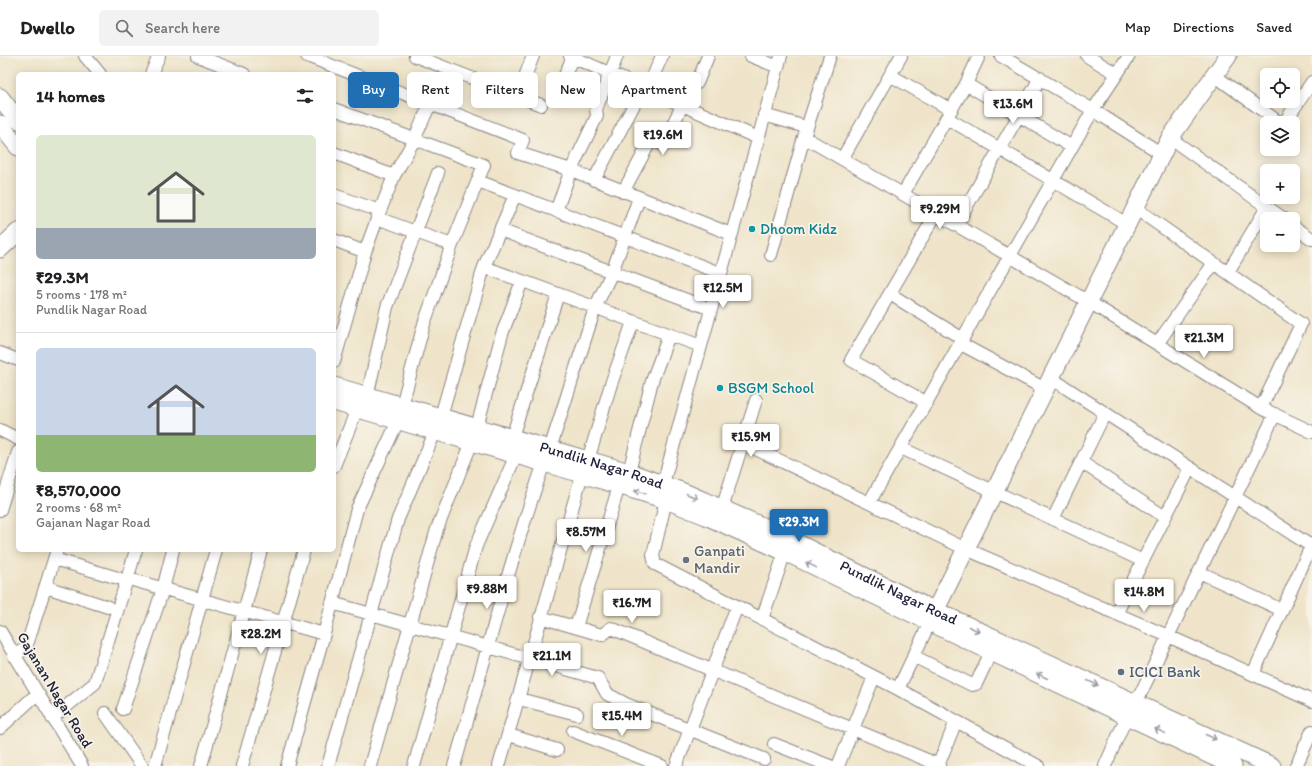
<!DOCTYPE html>
<meta charset="utf-8">
<style>
:root{--surface:#fff;--page:#f2f2f2;--text:#202124;--muted:#757577;--line:#e0e0e0;--accent:#1f6fb2}
body{margin:0;font-family:Itim,sans-serif;background:var(--page);color:var(--text);height:100vh;display:flex;flex-direction:column;font-size:15px;white-space:nowrap}
*{box-sizing:border-box;margin:0}
p{font-size:13px;color:var(--muted)}
.icon{flex:none;width:22px;height:22px;fill:none;stroke:currentColor;stroke-width:2;stroke-linecap:round;stroke-linejoin:round}
.map{position:relative;flex:1;overflow:hidden}
.details{position:absolute;left:16px;top:16px;width:320px;height:480px;display:flex;flex-direction:column;background:var(--surface);border-radius:6px;box-shadow:0 2px 10px #0003}
.details>*{flex:none}
.hud{position:absolute;left:348px;top:16px;width:380px;height:36px;display:flex;gap:8px}
.tools{position:absolute;left:1260px;top:12px;display:grid;gap:8px}
.tools a{display:grid;place-items:center;width:40px;height:40px;border-radius:6px;background:var(--surface);box-shadow:0 2px 10px #0003;font-size:20px}
.price{position:absolute;translate:-50% -34px;padding:0 9px;border-radius:4px;background:#fff;color:#222;font-size:13px;line-height:26px;filter:drop-shadow(0 1px 2px #0008)}
.price::after{content:'';position:absolute;left:50%;top:24px;width:12px;height:9px;margin-left:-6px;background:inherit;clip-path:polygon(0 0,100% 0,50% 100%)}
.price.selected{background:var(--accent);color:#fff}
ul{padding:0;list-style:none}
li{display:grid;align-content:center;gap:8px;height:212px;padding:0 20px}
li+li{border-top:1px solid var(--line)}
li span{display:grid;place-items:center;height:124px;border-radius:6px;color:#555}
li>.icon{margin-inline-start:auto}
span .icon{width:72px;height:72px;fill:#fffc;stroke-width:1}
li b{font-size:17px}
h2{display:flex;justify-content:space-between;align-items:center;height:48px;padding:0 20px;font-size:17px}
.tag{padding:0 14px;border-radius:6px;background:var(--surface);box-shadow:0 2px 10px #0003;font-size:14px;line-height:36px}
.tag.selected{background:var(--accent);color:#fff}
header{display:flex;align-items:center;gap:24px;box-sizing:border-box;height:56px;padding:0 20px;background:var(--surface);border-bottom:1px solid var(--line)}
header strong{font-size:19px}
nav{display:flex;gap:22px;margin-inline-start:auto;font-size:14px}
.search{width:280px;height:36px;background:var(--page);display:flex;align-items:center;gap:10px;box-sizing:border-box;padding:0 14px;border-radius:6px;color:var(--muted);font-size:15px}
.map>svg:first-child{display:block}
.lines{fill:none;stroke-linecap:round;stroke-linejoin:round}
.street-casing{stroke:#888382;stroke-width:14}
.secondary-casing{stroke:#888382;stroke-width:19}
.street{stroke:#fff;stroke-width:12}
.secondary{stroke:#fff;stroke-width:17}
.oneway{stroke:#9c9ca7}
.culture-dot{fill:#0f9aa8;stroke:#f7f3e8;stroke-width:1.5}
.worship-dot{fill:#6b7280;stroke:#f7f3e8;stroke-width:1.5}
.service-dot{fill:#5c6f8a;stroke:#f7f3e8;stroke-width:1.5}
.labels{text-anchor:middle;dominant-baseline:central;stroke-width:3.5;stroke-linejoin:round;paint-order:stroke}
.culture-label{font-size:15px;fill:#0d838f;stroke:#f7f3e8;text-anchor:start}
.street-label{font-size:15px;fill:#22223b;stroke:#f7f3e8}
.worship-label{font-size:15px;fill:#5b616d;stroke:#f7f3e8;text-anchor:start}
.service-label{font-size:15px;fill:#4e5e75;stroke:#f7f3e8;text-anchor:start}
</style>
<header>
<strong>Dwello</strong>
<div class="search"><svg class="icon" aria-label="search" viewBox="0 0 24 24"><circle cx="10" cy="10" r="6"/><path d="M15 15l6 6"/></svg>Search here</div>
<nav><a>Map</a><a>Directions</a><a>Saved</a></nav>
</header>
<div class="map">
<svg width="1312" height="710" viewBox="0 0 1312 710">
<rect width="100%" height="100%" fill="#f7f3e8"/>
<filter id="ink" filterUnits="userSpaceOnUse"><feTurbulence type="fractalNoise" baseFrequency=".025" numOctaves="2"/><feDisplacementMap in="SourceGraphic" scale="8" xChannelSelector="R" yChannelSelector="G"/><feConvolveMatrix kernelMatrix="1 2 1 2 8 2 1 2 1" color-interpolation-filters="sRGB"/></filter>
<filter id="wash" filterUnits="userSpaceOnUse"><feTurbulence type="fractalNoise" baseFrequency=".012" numOctaves="4" result="noise"/><feDisplacementMap in="SourceGraphic" scale="16" xChannelSelector="R" yChannelSelector="G"/><feGaussianBlur stdDeviation="0.9" result="paint"/><feColorMatrix in="noise" values="0 0 0 0 0 0 0 0 0 0 0 0 0 0 0 0 0 1.4 0 .05"/><feComposite in="paint" operator="in"/></filter>
<g filter="url(#wash)">
<rect width="100%" height="100%" fill="#efe4c9"/>
</g>
<g filter="url(#ink)">
<g class="lines">
<!-- street casing -->
<g class="street-casing">
<path id="street" d="M85,0l15,18
M198,0l46,18
M307,0l216,84 -5,13 53,17 160,64
M415,0l126,49
M570,0l188,82
M751,0l27,11
M781,0l-118,428 3,16 -13,55 2,9 243,125 140,77
M1001,0l92,54 69,44
M1087,0l30,18
M151,18l8,-18
M526,18l7,-18
M890,19l61,35
M1214,19l66,48
M697,27l11,-27
M966,28l106,63
M561,29l12,-29
M647,34l15,-34
M334,53l150,56 -32,80 -28,79 -22,81
M764,59l42,12
M947,62l180,106
M1284,67l28,-41
M804,81l285,165 172,106 51,24
M1170,82l114,81
M334,97l60,23
M842,103l59,-103
M594,124l49,-92
M478,125l242,92
M623,136l28,-52 12,4 19,-38
M903,138l63,-110 13,-28
M334,139l46,16
M1135,152l166,116 -40,84
M556,155l15,-41 26,-54 -1,-7 21,-53
M377,162l75,27
M956,169l84,-147
M1293,170l19,13
M500,174l211,79
M334,184l31,12
M771,199l33,-118 26,-81
M484,211l217,79
M1228,216l39,-65
M890,238l73,45
M961,288l84,45
M1157,288l57,-81
M0,297l18,7
M334,306l31,-110 15,-41 14,-35 20,-36 16,-36
M1051,322l260,168
M366,346l21,-95 51,-134
M927,347l-76,-43 85,-146
M441,360l43,-149 31,-72
M477,371l25,-93 20,-53
M0,374l18,9
M512,381l46,-143
M743,387l223,106 202,87 144,65
M901,392l242,113
M550,393l45,-141 17,-36 27,-74
M588,404l23,-76 22,-62
M1081,406l84,55
M334,410l23,-57
M629,416l23,-91 17,-46
M869,447l224,-393 36,-54
M722,453l34,-109
M0,454l18,-58
M1053,463l52,-106
M54,503l64,19
M1199,516l83,38
M129,523l195,55
M46,531l62,20
M332,547l266,75 9,16 19,10 138,55
M1116,558l74,-146
M540,561l62,18 9,-7 328,137
M762,563l23,-67
M576,571l43,-141
M0,575l82,135
M14,600l12,-8 31,-98
M913,600l59,29 4,-1 15,-32
M1253,618l59,-130
M898,633l32,-67
M519,643l58,15
M1136,647l139,-289
M123,653l40,-120 10,-39
M105,657l37,53
M52,662l43,-35 41,-133
M0,672l37,-34
M573,675l89,35
M509,679l48,15
M774,688l56,22
M155,710l61,-216
M201,710l60,-216
M242,710l62,-216
M287,710l37,-132 33,-125 41,-88
M328,710l70,-247 37,-87
M370,710l67,-237 35,-87
M414,710l62,-220 40,-91
M454,710c30,-101 55,-204 90,-303
M499,710l83,-292
M676,710l61,-160
M838,710l36,-89
M938,710l18,-45
M1105,710l22,-50
M1296,710l16,-35"/>
</g>
<!-- secondary casing -->
<g class="secondary-casing">
<g id="secondary">
<path d="M0,41l18,23"/>
<path d="M0,68l18,23"/>
<path d="M0,193l18,-17"/>
<path id="s1" d="M334,330l295,86 57,21 83,36 154,76 349,161"/>
<path d="M334,346l248,72 84,26 40,16 79,36 217,105 231,109"/>
<path d="M930,565l240,-483 58,-82"/>
</g>
</g>
<!-- street -->
<use href="#street" class="street"/>
<!-- secondary -->
<use href="#secondary" class="secondary"/>
</g>
<!-- one-way arrows -->
<defs><path id="oneway-shaft" d="M-6 0H5M1.5-3L5.5 0L1.5 3" fill="none" stroke-width="1.6" stroke-linecap="round" stroke-linejoin="round"/></defs>
<g class="oneway">
<use href="#oneway-shaft" transform="translate(640 436) rotate(-163)"/>
<use href="#oneway-shaft" transform="translate(692 440) rotate(23)"/>
<use href="#oneway-shaft" transform="translate(811 509) rotate(-154)"/>
<use href="#oneway-shaft" transform="translate(974 573) rotate(25)"/>
<use href="#oneway-shaft" transform="translate(1042 620) rotate(-155)"/>
<use href="#oneway-shaft" transform="translate(1093 627) rotate(25)"/>
<use href="#oneway-shaft" transform="translate(1160 675) rotate(-155)"/>
<use href="#oneway-shaft" transform="translate(1211 681) rotate(25)"/>
</g>
</g>
<!-- markers -->
<g class="culture-dot">
<circle cx="752" cy="173" r="4"/>
<circle cx="720" cy="332" r="4"/>
</g>
<circle class="worship-dot" cx="686" cy="504" r="4"/>
<circle class="service-dot" cx="1121" cy="616" r="4"/>
<g class="labels">
<!-- culture labels -->
<g class="culture-label">
<text x="760" y="173">Dhoom Kidz</text>
<text x="728" y="332">BSGM School</text>
</g>
<!-- street labels -->
<g class="street-label">
<text stroke="none"><textPath href="#s1" startOffset="279">Pundlik Nagar Road</textPath></text>
<text stroke="none"><textPath href="#s1" startOffset="603">Pundlik Nagar Road</textPath></text>
<text transform="translate(55 634) rotate(59)">Gajanan Nagar Road</text>
</g>
<!-- worship labels -->
<g class="worship-label">
<text x="694" y="495">Ganpati<tspan x="694" dy="17">Mandir</tspan></text>
</g>
<!-- service labels -->
<g class="service-label">
<text x="1129" y="616">ICICI Bank</text>
</g>
</g>
</svg>
<div class="tools">
<a><svg class="icon" aria-label="locate" viewBox="0 0 24 24"><circle cx="12" cy="12" r="6"/><path d="M12 2v4M12 18v4M2 12h4M18 12h4"/></svg></a>
<a><svg class="icon" aria-label="layers" viewBox="0 0 24 24"><path d="M12 4l9 5-9 5-9-5zM3 14l9 5 9-5"/></svg></a>
<a>+</a>
<a>−</a>
</div>
<b class="price" style="left:1013px;top:69px">₹13.6M</b>
<b class="price" style="left:663px;top:100px">₹19.6M</b>
<b class="price" style="left:940px;top:174px">₹9.29M</b>
<b class="price" style="left:723px;top:253px">₹12.5M</b>
<b class="price" style="left:1204px;top:303px">₹21.3M</b>
<b class="price" style="left:751px;top:402px">₹15.9M</b>
<b class="price selected" style="left:799px;top:487px">₹29.3M</b>
<b class="price" style="left:586px;top:497px">₹8.57M</b>
<b class="price" style="left:487px;top:554px">₹9.88M</b>
<b class="price" style="left:1144px;top:557px">₹14.8M</b>
<b class="price" style="left:632px;top:568px">₹16.7M</b>
<b class="price" style="left:261px;top:599px">₹28.2M</b>
<b class="price" style="left:552px;top:621px">₹21.1M</b>
<b class="price" style="left:622px;top:681px">₹15.4M</b>
<div class="hud">
<a class="tag selected">Buy</a>
<a class="tag">Rent</a>
<a class="tag">Filters</a>
<a class="tag">New</a>
<a class="tag">Apartment</a>
</div>
<section class="details">
<h2>14 homes<svg class="icon" aria-label="filters" viewBox="0 0 24 24"><path d="M4 7h16M4 17h16"/><circle cx="9" cy="7" r="2"/><circle cx="15" cy="17" r="2"/></svg></h2>
<ul>
<li><span style="background:linear-gradient(#dfe7d0 75%,#9aa5b1 0)"><svg class="icon" aria-label="home" viewBox="0 0 24 24"><path d="M3 11l9-7 9 7M6 9v11h12V9"/></svg></span><div><b>₹29.3M</b><p>5 rooms · 178 m²</p><p>Pundlik Nagar Road</p></div></li>
<li><span style="background:linear-gradient(#c9d6e8 70%,#8fb573 0)"><svg class="icon" aria-label="home" viewBox="0 0 24 24"><path d="M3 11l9-7 9 7M6 9v11h12V9"/></svg></span><div><b>₹8,570,000</b><p>2 rooms · 68 m²</p><p>Gajanan Nagar Road</p></div></li>
</ul>
</section>
</div>
